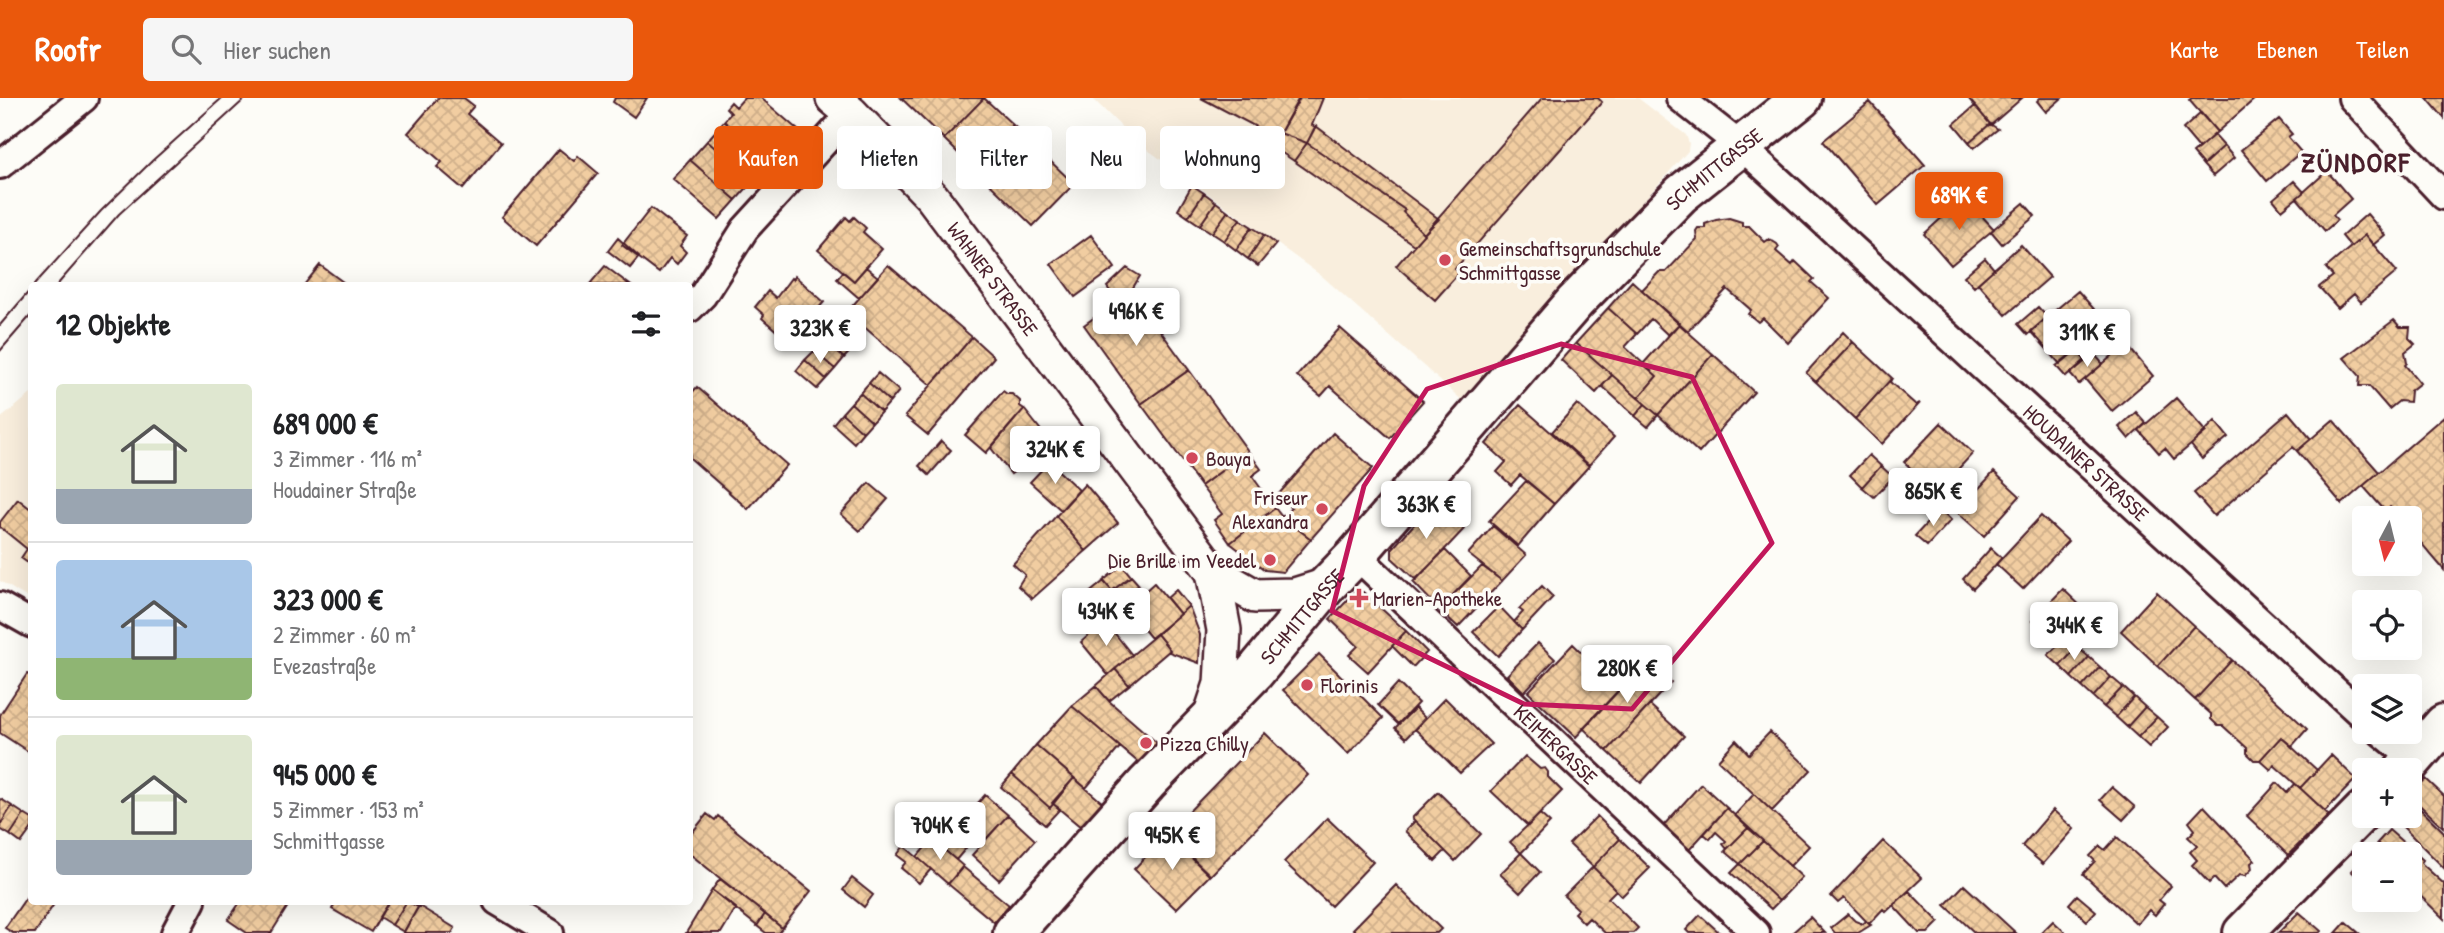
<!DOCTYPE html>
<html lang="de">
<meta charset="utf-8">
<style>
:root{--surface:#fff;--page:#f6f6f6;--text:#202124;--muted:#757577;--line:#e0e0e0;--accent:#ea580c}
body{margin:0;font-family:"Patrick Hand",sans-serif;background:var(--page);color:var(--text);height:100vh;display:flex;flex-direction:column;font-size:26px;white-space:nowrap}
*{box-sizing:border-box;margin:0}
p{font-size:23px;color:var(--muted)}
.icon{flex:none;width:38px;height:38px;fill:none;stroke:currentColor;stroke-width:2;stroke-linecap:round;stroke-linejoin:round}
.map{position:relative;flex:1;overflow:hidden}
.drawer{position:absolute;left:28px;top:184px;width:665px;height:623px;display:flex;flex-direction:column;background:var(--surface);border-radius:7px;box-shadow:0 7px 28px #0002}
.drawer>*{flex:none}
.banner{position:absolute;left:714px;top:28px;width:665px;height:63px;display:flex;gap:14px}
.needle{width:46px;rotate:187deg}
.controls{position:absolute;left:2352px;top:408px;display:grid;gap:14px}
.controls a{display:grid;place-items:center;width:70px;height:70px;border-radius:7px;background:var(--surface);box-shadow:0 7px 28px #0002;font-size:35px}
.price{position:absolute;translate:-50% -60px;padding:0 16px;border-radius:7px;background:#fff;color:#222;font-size:23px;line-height:46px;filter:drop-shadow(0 2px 4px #0008)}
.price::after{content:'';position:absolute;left:50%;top:42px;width:21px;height:16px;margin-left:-10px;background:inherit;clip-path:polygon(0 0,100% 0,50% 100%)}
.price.active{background:var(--accent);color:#fff}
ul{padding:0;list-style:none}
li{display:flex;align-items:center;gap:21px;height:175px;padding:0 28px}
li+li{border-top:2px solid var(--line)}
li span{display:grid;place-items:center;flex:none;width:196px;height:140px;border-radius:7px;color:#555}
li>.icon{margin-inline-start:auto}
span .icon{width:84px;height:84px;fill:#fffc;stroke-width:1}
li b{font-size:30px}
h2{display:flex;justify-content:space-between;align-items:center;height:84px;padding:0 28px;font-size:30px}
.tag{padding:0 24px;border-radius:7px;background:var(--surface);box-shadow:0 7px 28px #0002;font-size:24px;line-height:63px}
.tag.active{background:var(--accent);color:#fff}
header{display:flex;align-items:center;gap:42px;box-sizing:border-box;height:98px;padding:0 35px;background:var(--accent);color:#fff}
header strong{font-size:33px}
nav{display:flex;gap:38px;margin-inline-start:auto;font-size:24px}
.search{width:490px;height:63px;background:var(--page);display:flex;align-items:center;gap:18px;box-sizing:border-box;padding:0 24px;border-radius:7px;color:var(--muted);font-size:26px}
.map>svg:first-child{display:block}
.built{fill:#f9eedd}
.building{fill:url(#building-cross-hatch);stroke:#4a1f2b;stroke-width:2}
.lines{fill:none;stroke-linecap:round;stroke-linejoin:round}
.minor-casing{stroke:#4a1f2b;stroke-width:32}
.tertiary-casing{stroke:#4a1f2b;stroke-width:38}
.secondary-casing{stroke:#4a1f2b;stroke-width:44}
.minor{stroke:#fdfcf7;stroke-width:26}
.tertiary{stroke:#fdfcf7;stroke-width:33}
.secondary{stroke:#fdfcf7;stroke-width:38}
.tram{stroke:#4a1f2b;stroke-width:2}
.marked{fill:none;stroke:#c2185b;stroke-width:5;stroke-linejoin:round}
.poi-dot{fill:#d1495b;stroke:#fdfcf7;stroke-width:2.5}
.labels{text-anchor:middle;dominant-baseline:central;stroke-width:7;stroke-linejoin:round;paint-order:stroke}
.street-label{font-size:21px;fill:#4a1f2b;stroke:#fdfcf7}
.poi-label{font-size:21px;fill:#4a1f2b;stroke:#fdfcf7;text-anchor:start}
.district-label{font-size:28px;font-weight:bold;letter-spacing:2px;fill:#4a1f2b;stroke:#fdfcf7}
</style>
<header>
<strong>Roofr</strong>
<div class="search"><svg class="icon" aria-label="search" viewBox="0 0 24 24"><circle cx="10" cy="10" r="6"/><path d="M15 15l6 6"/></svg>Hier suchen</div>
<nav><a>Karte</a><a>Ebenen</a><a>Teilen</a></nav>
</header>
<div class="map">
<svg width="2444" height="835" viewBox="0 0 2444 835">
<defs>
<pattern id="building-cross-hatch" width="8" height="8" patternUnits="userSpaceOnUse" patternTransform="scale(1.75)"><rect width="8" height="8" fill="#f1cda1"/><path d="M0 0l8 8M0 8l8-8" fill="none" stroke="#d0b08b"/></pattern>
</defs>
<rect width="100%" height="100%" fill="#fdfcf7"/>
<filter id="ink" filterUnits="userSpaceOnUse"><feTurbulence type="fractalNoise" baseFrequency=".0143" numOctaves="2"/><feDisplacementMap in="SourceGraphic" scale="14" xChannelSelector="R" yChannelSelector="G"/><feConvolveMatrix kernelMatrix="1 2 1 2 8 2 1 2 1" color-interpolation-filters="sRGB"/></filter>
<g filter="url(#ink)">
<!-- built -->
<path class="built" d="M1092,0h546l48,37 3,8 -1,8 -224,251 -141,-125 -186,-135z
M31,296v206l-31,-19v-162z"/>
<!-- building -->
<path class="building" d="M438,0h26l10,8 -7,8 34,29 -38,46 -26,-22 5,-5 -34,-29z
M615,0h32l-13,19 -21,-15z
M744,0h17l37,32 -28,32 -46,-41 7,-8 -5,-5 5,-6 5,5z
M901,0h83l-40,41z
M984,0l29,27 -41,42 -28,-28z
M1201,0h98l-22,40z
M1300,0h23l-11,27 3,2 -8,16 -27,-10z
M1542,0h56l4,4 -147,167 4,4 -24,27 -39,-34z
M1968,0h54l-31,27z
M2040,0h22l-16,14 -9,-11z
M2192,0h64l-39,34 -28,-32z
M2427,0h17v20z
M1870,4l55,63 -47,40 -55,-64z
M1975,8l15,18 -21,18 -15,-18z
M2201,15l16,19 -18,16 -16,-19z
M2279,21l13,15 -4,3 13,15 -34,29 -26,-31z
M724,23l46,41 -17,19 -46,-40z
M1990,26l8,5 -24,19 -5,-6z
M1013,27l61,59 -41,42 -61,-59z
M1316,28l123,93 -15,15 -21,-22 2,-2 -98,-67z
M1280,35l27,10 -13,18 -21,-14z
M2214,37l10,11 -21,19 -10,-12z
M707,43l46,40 -17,19 -46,-40z
M1307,45l98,67 -2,2 21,22 -10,11 -120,-84z
M2224,48l10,12 -21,18 -10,-11z
M559,51l15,12 4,-5 20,17 -62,73 -34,-29z
M690,62l46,40 -17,19 -46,-40z
M2327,73l24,28 -18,16 4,5 -12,11 -28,-33z
M2294,83l10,11 -22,18 -9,-11z
M1192,87l12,8 -16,24 -10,-7z
M1204,95l12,9 -16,23 -12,-8z
M1966,101l28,30 -43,36 -27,-31 22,-20 1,1z
M1216,104l12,9 -16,22 -12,-8z
M2024,105l11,13 -33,28 -11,-13z
M651,110l36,28 -7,10 6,6 -9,12 -7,-6 -11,15 -37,-28z
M1228,113l12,8 -16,22 -12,-8z
M2367,116l18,21 -12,10 -8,-10 -14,12 -9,-11z
M846,119l4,4 4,-4 12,11 -3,4 19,17 -28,32 -36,-31z
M1729,120l13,4v4h7l16,16 4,-3 8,5 2,3 -3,4 16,14 3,-4 19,18 -3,3 18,16 -41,45 -25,-25 -5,4 -7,-6 -3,-2 3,-4 -24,-21 -39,42 -46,-41 17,-18h7l31,-33 -1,-8 2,-3h7v-4l11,-4z
M1240,121l12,8 -16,23 -12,-9z
M1252,129l12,8 -16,24 -12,-9z
M1091,137l24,33 -40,29 -24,-33z
M1264,137l12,9 -18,22 -10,-7z
M2365,137l32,37 -36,30 -7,-8 -16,14 -19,-21 14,-11 -7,-8z
M618,140l21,19 -9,11 -22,-17z
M2021,147l29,32 -44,38 -28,-32z
M1985,160l9,11 -20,18 -10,-11z
M320,167l27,20h-43z
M888,167l84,72 -41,48 -84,-73z
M605,168l25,19h-41z
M866,169l12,10 -19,21 -22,-19 6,-7 11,9z
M1127,170l13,8 -9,15 -14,10 -10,-14z
M795,178l29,26 -35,40 -27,-24 2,-3 -9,-8 13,-16 8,7 15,-20 2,2z
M1632,183l47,43 -11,11 -17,-16 -14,15 -29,-26z
M1131,193l58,79 -48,34 -57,-79z
M2078,193l29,33 -47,40 -29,-33z
M2038,209l9,10 -19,18 -10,-11z
M1608,210l29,26 -12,13 32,29 -19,22 -62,-55z
M2394,222l6,7h10l-1,11 6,6 -10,8 2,11 -2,2 15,18 -10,8 -1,11 -10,-1 -10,8 -20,-23h-10l1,-10 -16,-18z
M1679,226l34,30 -55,61 -20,-17 19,-22 -14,-12z
M1340,230l83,73 -33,37 -60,-52 -9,10 -24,-20z
M832,232l21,18 -9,10 -21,-18z
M1843,234l10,10 -37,40 -10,-9z
M972,239l22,20 -66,78 -23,-19z
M823,242l21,18 -9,11 -21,-18z
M1853,244l39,36 -37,41 -39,-37z
M1576,245l36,32 -16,18 -35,-33z
M2126,246l27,32 -41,35 -27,-32z
M2076,252l9,10 -19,17 -10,-11z
M814,253l21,18 -9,10 -21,-19z
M1713,256l41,38 -55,61 -41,-38z
M2094,256l9,10 -24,20 -9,-10z
M805,262l21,19 -9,10 -21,-18z
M1189,272l59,81 -47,35 -60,-82z
M878,275l21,18 -9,11 -21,-19z
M1612,277l33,29 -10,12 -33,-30z
M1892,280l-2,4 26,23 4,-2 -38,41 -27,-25z
M869,285l21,19 -9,10 -21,-19z
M697,289l90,78 -39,44 -58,-51v-63z
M1003,293l4,3h5l8,7v5l4,3 -38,44 -21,-18z
M860,295l21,19 -9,10 -21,-19z
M2176,300l30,34 -32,27 -9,-11 -6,5 -20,-23z
M851,305l21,19 -9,10 -21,-19z
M1577,306l37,33 -25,28 -37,-33z
M1645,306l13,11 -10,12 -13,-11z
M1520,307l69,61 -35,38 -34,-29 -9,10 -14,-13 9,-10 -20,-18z
M1024,311l27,34 -40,31 -20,-26z
M2136,314l10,11 -17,16 -10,-12z
M2288,314l23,27 -14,12 -4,-4 -79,69 -20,-23z
M842,315l21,19 -9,11 -21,-19z
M2444,318v154l-34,-40v-12h-11l-9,-11 -4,5 -23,-26z
M2333,322l46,52 -37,32 -45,-53z
M2215,323l13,16 -26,22 -11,-14z
M1941,325l32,30 -36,39 -33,-30z
M1333,335l40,35 -62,71 -29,-22 9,-9 -14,-12z
M941,343l10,9 -22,25 -10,-9z
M1248,353l13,18 -9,7 23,32 -45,35 -16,-23 8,-6 -21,-28z
M1869,357l12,11 -19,21 -12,-12z
M1049,364l30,28 -18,20 -31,-28z
M1881,368l12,11 -19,20 -12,-10z
M1994,374l26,24 -36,40 -27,-24z
M1526,383l28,23 -36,42 -29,-25z
M869,385l19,16 -28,32 -19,-17z
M1085,386l33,39 -32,28 -30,-35z
M18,401l14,11v56l-11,-8 6,-9 -27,-22v-5z
M1434,404l30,27 -48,51 -24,-22v-9z
M1275,410l7,9 29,22 -28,33 -18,-2 -35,-27z
M1940,411l11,11 -24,26 -12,-10z
M1056,418l30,35 -54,48 -14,-13 7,-11 -12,-11z
M2041,418l27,25 -45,48 -27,-25z
M1493,428l33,29 -24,26 -34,-27z
M1991,450l11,10 -29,31 -10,-10z
M1445,452l26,26 -32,33 -26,-27z
M1122,467l9,11 -19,15 -9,-10z
M1482,468l20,15 -44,46 -19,-18z
M1131,478l8,9 -19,16 -8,-10z
M1104,483l8,10 -21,18 -9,-10z
M1154,485l26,31 -29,24 -25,-30z
M1542,488l11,11 -31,33 -8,-8 9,-10 -4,-3z
M2063,491l26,25 -31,32 -26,-25z
M1176,492l13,16 -9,8 -13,-16z
M1355,494h8l43,39 -38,41 -19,-17 9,-9 -28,-27z
M2157,494l37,34 -36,40 -37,-35z
M1189,508l11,29 -1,28 -30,-11 1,-2 -13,-16z
M1499,508l23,24 -24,26 -25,-24z
M1105,523l27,34 -24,20 -27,-33z
M2194,528l38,34 -37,40 -37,-34z
M1406,533l21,21 -14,15 -21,-21z
M1157,536l13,16 -41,35 -14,-16z
M2069,537l11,9 -20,22 -12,-11z
M1538,545l17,16 -31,33 -17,-17z
M1573,546l47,45 -44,48 -48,-45z
M2077,549l12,10 -18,20 -11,-11z
M1319,556l64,64 -35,36 -65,-64z
M2089,559l11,10 -18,20 -11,-10z
M1647,562l24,22 -64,69 -24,-23z
M2232,562l75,69 -15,17 -11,-9 -21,23h-6l-7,-7v-5l-24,-22h-5l-7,-7v-5l-16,-14z
M2100,569l11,10 -18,20 -11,-10z
M1115,571l14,16 -20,16 -13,-15z
M27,576l5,2v78l-32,-21v-18z
M2111,579l12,10 -19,20 -11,-10z
M1398,585l20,20 -20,21 -20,-19z
M1096,588l13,15 48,42 -18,20 -67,-57z
M2123,589l11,10 -18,20 -12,-10z
M2134,599l11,10 -18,20 -11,-10z
M1445,600l46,46 -31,29 -45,-44z
M1650,607l34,31 -43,47 -34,-32z
M1072,608l48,41 -34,41 -50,-43z
M2145,609l12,10 -19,20 -11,-10z
M1415,610l10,10 -19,20 -11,-10z
M2157,619l11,10 -19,20 -11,-10z
M1770,634l41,38 -39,41 -54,-51 18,-20 13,14z
M1265,635l43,42 -98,101 -43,-42z
M2281,639l36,33 -17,18 -26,-23 -3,5 -11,-10z
M1036,647l38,33 -24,30 -38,-34z
M2331,657l25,24 -31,32 -25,-23z
M1525,658l15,13 5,-1 3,4v5l14,14 -34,35 -37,-35z
M1012,676l38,34 3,-4 7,5 -15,16 -44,-38z
M1074,680l29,25 -22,24 -29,-24z
M2426,681l18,17 -1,31 -33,-31v-3z
M2277,685l10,10 8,-9 2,1 32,30 -41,40 -41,-39z
M1701,686l26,24 -38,42 -26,-24z
M2112,689l23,20 -12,13 -23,-20z
M1438,694l43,42 -26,27 -43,-43z
M1754,696l55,52 -19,20 -55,-51z
M985,697l23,20 -22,24 -22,-20z
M1,701l11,7 -12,19v-25z
M2410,701l34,33v36l-52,-52h18z
M12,708l12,8 -14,21 -10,-6v-4z
M2204,708l51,54 -4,3 1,6 -7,7 -6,-1 -15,14 -10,-11 -5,5 -17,-18 5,-5 -7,-8 7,-7 -9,-8 7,-7 -6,-8z
M1727,710l21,20 -21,21 -4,-5 3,-3 -10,-9 -6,7 -6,-5z
M2053,712l21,19 -31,35 -21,-18z
M24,716l8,5v9l-11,15 -11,-8z
M707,716l8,6 3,-4 93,75 -29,37 -92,-74 1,-5 -1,-2v-12z
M1540,716l10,9 -29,30 -11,-11z
M1008,717l27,25 -36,40 -27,-25z
M1597,718l23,23 -27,28 -24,-23z
M1327,720l46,44 -42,44 -47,-44z
M946,723l10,8 -5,6 15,13 -10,12 -24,-21z
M1415,723l30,30 -10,10 -30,-30z
M1748,730l15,13 -23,23 -15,-13z
M2389,732l34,30 -2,3 23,21v35l-34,-33 6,-7 -6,-5v-20h-22l-11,-11z
M1167,736l43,41 -34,34 -42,-40z
M2117,739l54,49 -12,14 5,4 -9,11 -6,-5 -12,14 -54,-50 12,-13 -5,-5 10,-10 5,4z
M932,741l31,27 -15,18 -31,-27z
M1620,741l30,29 -28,28 -29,-29z
M1763,743l39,36 -23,24 -39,-37z
M1883,743l39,37 -36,34 -3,-3 -14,15 -25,-26 -6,5 -7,-7z
M904,748l27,23 -12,14 -18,-15 5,-6 -9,-7z
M1521,755l19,19 -20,21 -20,-19z
M2364,759v25l-13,-11z
M1740,766l39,37 -8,8 -40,-36z
M963,769l46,38 -15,17 -46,-38z
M1593,769l23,23 -8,8 30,30 -5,5h-28l-16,-15 -5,5 -10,-10 4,-4 -14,-13z
M852,780l21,17 -9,12 -21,-17z
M720,781l45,35 -8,12 -45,-36z
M1396,787l45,44 -4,4h-79l-5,-4z
M1964,787l52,48h-41l-30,-28z
M32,791v12h24l-21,32h-22l-8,-5z
M712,792l24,18 -15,25h-35z
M1909,793l30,31 -11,11h-9l-26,-28z
M2077,797l19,16 -9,10 -18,-17z
M241,803h47l2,2 -19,30h-24l-19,-13z
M336,803h53l-18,31 -39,-23z
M389,803h18l-15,24 -13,-8z
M407,803l11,6 -14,25 -12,-7z
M419,808l36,22 -3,5h-49z
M2299,814l22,19 -2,2h-41z
M765,816l17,14 -4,5h-12l-9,-7z
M1848,816l7,7 8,3 3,-3 5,4 -13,8h-23l-4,-5z
M1700,817l20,18h-31l-3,-3z
M1810,819l15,16h-33z
M2053,823l13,12h-25z
M2346,824l13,11h-23z"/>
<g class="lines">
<!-- minor casing -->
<g class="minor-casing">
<g id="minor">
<path id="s1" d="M1680,0l62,49 45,41 577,529"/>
<path d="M2352,0l92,98"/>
<path d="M0,67l84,-67"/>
<path d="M690,210l13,-13 42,-66 106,-116"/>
<path id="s2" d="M1356,457l400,378"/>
<path d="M0,508l32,18"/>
<path d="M2381,634l33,27"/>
<path d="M497,803l53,32"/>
<path d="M175,835l17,-32"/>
</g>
</g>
<!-- tertiary casing -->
<g class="tertiary-casing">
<g id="tertiary">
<path id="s3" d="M833,0l18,15 81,84 281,375 42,24 40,-1 32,-10"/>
<path d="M1209,622l12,-36 3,-54 -11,-58"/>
</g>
</g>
<!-- secondary casing -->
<g class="secondary-casing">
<g id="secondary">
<path d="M2404,672l40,-46"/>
<path id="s4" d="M1013,835l134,-150 107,-110 73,-88 29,-30 219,-253 106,-108 121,-96"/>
<path d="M2243,835l121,-123"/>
</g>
</g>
<!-- minor -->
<use href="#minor" class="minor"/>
<!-- tertiary -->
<use href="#tertiary" class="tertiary"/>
<!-- secondary -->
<use href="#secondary" class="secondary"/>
<!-- tram -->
<path class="tram" d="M34,187l67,-74 52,-51 69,-62
M57,187l62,-71 127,-116
M0,227l32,-37
M0,253l32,-37"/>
</g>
</g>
<!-- marked area -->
<path class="marked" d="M1561,246l131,33 80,166 -140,166 -108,-5 -192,-93 32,-125 63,-97z"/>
<!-- markers -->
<g class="poi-dot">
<circle cx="1445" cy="162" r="7"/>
<circle cx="1192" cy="360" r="7"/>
<circle cx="1322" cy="411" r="7"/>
<circle cx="1270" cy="462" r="7"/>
<path d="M1355.5 489.5h7v7h7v7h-7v7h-7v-7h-7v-7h7z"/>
<circle cx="1307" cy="587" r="7"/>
<circle cx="1146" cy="645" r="7"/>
</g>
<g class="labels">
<!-- street labels -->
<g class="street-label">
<text stroke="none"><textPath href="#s4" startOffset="1038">SCHMITTGASSE</textPath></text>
<text stroke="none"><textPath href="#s3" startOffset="242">WAHNER STRASSE</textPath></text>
<text stroke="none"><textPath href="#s1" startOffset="546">HOUDAINER STRASSE</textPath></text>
<text stroke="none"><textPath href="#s4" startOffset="429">SCHMITTGASSE</textPath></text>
<text stroke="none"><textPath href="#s2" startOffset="275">KEIMERGASSE</textPath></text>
</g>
<!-- poi labels -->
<g class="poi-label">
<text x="1459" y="150">Gemeinschaftsgrundschule<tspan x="1459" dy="24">Schmittgasse</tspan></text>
<text x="1206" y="360">Bouya</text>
<text x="1308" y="399" text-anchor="end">Friseur<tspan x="1308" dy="24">Alexandra</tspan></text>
<text x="1256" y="462" text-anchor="end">Die Brille im Veedel</text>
<text x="1373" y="500">Marien-Apotheke</text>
<text x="1321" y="587">Florinis</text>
<text x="1160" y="645">Pizza Chilly</text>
</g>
<!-- district labels -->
<g class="district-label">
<text x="2356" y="64">ZÜNDORF</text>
</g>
</g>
</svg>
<div class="controls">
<a><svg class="needle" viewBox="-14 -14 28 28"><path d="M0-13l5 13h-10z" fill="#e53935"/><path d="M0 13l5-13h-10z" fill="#757577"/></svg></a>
<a><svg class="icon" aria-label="locate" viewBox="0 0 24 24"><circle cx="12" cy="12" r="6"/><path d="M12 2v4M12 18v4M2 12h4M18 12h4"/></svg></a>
<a><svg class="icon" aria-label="layers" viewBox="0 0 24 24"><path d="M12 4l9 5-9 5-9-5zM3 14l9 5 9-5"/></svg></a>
<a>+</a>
<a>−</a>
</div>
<b class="price active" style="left:1959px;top:134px">689K €</b>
<b class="price" style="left:1136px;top:250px">496K €</b>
<b class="price" style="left:820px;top:267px">323K €</b>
<b class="price" style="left:2087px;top:271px">311K €</b>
<b class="price" style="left:1055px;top:388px">324K €</b>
<b class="price" style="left:1933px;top:430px">865K €</b>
<b class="price" style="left:1426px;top:443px">363K €</b>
<b class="price" style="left:1106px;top:550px">434K €</b>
<b class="price" style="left:2074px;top:564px">344K €</b>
<b class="price" style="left:1627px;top:607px">280K €</b>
<b class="price" style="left:940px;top:764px">704K €</b>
<b class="price" style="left:1172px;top:774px">945K €</b>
<div class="banner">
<a class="tag active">Kaufen</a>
<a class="tag">Mieten</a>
<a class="tag">Filter</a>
<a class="tag">Neu</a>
<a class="tag">Wohnung</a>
</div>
<section class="drawer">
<h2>12 Objekte<svg class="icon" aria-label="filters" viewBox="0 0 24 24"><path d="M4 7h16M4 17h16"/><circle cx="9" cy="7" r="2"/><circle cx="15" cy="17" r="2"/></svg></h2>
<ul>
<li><span style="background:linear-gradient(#dfe7d0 75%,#9aa5b1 0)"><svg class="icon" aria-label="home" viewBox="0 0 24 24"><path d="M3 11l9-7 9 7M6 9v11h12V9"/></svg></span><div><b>689 000 €</b><p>3 Zimmer · 116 m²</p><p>Houdainer Straße</p></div></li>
<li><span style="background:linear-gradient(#a9c7e8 70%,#8fb573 0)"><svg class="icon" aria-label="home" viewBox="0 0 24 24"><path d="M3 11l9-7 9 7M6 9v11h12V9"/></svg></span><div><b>323 000 €</b><p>2 Zimmer · 60 m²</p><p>Evezastraße</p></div></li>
<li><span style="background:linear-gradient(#dfe7d0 75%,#9aa5b1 0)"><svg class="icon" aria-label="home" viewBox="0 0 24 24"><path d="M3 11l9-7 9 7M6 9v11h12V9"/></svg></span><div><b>945 000 €</b><p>5 Zimmer · 153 m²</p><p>Schmittgasse</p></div></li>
</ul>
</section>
</div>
